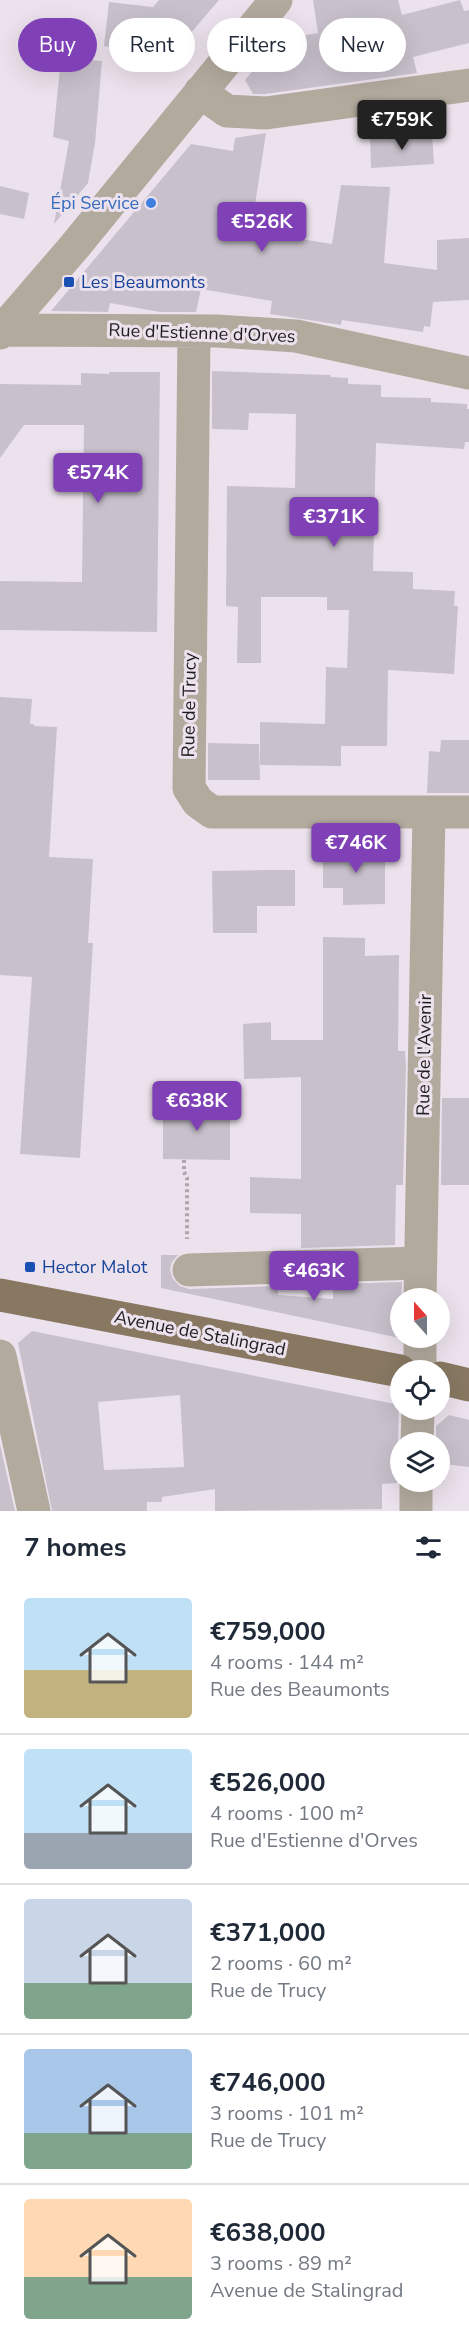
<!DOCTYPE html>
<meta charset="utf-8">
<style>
:root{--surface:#fff;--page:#f2f2f3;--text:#1f2937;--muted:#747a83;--line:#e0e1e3;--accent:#8041b7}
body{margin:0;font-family:"Nunito Sans",sans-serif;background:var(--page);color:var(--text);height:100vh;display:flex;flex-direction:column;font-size:22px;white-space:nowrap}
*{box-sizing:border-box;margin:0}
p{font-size:20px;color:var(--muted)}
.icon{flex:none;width:33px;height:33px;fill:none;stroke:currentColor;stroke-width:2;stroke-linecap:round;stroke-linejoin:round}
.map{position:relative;height:1511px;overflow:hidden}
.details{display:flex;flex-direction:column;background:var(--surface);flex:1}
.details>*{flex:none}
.guide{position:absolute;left:18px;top:18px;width:434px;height:54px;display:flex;gap:12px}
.needle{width:39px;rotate:339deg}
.buttons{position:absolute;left:390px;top:1288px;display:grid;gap:12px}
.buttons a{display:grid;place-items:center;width:60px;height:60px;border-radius:50%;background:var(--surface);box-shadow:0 6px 24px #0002;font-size:30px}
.price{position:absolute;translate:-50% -51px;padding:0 14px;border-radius:6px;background:var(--accent);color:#fff;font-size:20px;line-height:39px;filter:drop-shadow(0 2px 3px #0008)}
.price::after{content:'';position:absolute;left:50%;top:36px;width:18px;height:14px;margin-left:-9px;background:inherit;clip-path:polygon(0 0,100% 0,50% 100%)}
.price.on{background:#222;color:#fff}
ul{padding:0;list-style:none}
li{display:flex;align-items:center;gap:18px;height:150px;padding:0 24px}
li+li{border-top:2px solid var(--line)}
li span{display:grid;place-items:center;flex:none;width:168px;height:120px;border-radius:6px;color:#555}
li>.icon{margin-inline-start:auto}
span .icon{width:72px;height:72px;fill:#fffc;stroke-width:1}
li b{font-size:26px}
h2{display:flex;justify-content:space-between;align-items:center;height:72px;padding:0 24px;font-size:26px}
.chip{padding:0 21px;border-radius:27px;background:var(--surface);box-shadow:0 6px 24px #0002;font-size:21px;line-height:54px}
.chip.on{background:var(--accent);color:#fff}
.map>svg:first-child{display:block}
.building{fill:#c8c1cc;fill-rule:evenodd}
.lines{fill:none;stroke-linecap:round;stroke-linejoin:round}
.path{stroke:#aea6af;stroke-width:4;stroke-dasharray:3 3;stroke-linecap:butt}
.minor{stroke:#b3aa9e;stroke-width:33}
.major{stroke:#887862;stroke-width:33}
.shop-dot{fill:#3f7fe0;stroke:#ece2ed;stroke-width:2}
.transit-dot{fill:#1a4fb4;stroke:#ece2ed;stroke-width:2}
.labels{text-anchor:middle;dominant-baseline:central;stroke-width:6;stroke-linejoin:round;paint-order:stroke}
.shop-label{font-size:18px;fill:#366cbe;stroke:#ece2ed;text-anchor:end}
.transit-label{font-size:18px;fill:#164399;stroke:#ece2ed;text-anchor:start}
.street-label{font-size:18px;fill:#1f1c1f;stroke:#ece2ed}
</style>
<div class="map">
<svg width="469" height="1511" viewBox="0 0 469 1511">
<rect width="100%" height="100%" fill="#ece2ed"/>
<!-- building -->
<path class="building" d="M159,0h60l-47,55 -68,-9 5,-44 44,5z
M313,0h85l4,15 58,-15 4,11 5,-1v33l-56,14 4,16 -152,21h-12l-8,-14 21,-25 14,7 4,-23 34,-6z
M61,58l41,3 -7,82 -7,40 -34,41 15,-83 -16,-4z
M266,133l-15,98 81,13 9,-59 49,2 -6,76 53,7v-30l32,-2v62l-36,2 -3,25 -6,-1 -1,6 -81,-12 -1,5 -71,-11 2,-13 -71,-12 -5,23h-36l-50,-9 -2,9 -57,-1 140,-167 42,7 2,-13z
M432,134l2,30 -63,4 -1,-31z
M0,186l29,7 -5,26 -24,-5z
M212,371l118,4 1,2 17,1v6l33,1v12l50,1v4l36,2v5h2v33h-4l-1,7 -88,-6 -3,128 40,1v17l42,2 -1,15h4l-4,68 -66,-4 -1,76h-46v20l-81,-1v-43l65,2 1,-57 21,1 2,-58h-22v-13h-66v66h-24l1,-56 -12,-1 1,-120 68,2 1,-74 -47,-1 -1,17 -36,-1z
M109,372h51l-3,260 -157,-2v-49l82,1 2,-157h-60l-24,33v-74l81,1v-12l28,1z
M0,697l32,2 -2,25h4v2l23,1 -8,130 44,2 -5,84h5l-13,215 -60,-4 12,-177 -32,-2z
M441,740h28v53h-42l2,-42 11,1z
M208,743l51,1 1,36h-52z
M323,847h62v57l-42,1v-17h-20z
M271,870h24v36h-38v27h-44l-1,-62z
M323,937l42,1v18l34,-1 -1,96h7l1,15 -3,119h-7l-1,60 -94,3v-34l-51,-1v-36l51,2v-102l-57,2 -1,-55 28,-2v18h52z
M442,1098h27v87h-28z
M230,1105v55l-67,-1v-53z
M161,1255h17l-6,7 -2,8 3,9 7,7 9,3 89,-3v9l55,4v-15l69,-2 -2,56 -239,-50z
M32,1331l363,73 4,5 -1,33 2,10v20l-3,11 -15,1v25l-167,2v-22l-53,8v5h-15v9h-95l-34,-168zM180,1395l4,72 -80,3 -6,-68z
M449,1415l20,5v47l-24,-3 -1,18h-9h5v-39h-4v-17z
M0,1444l15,67h-15z"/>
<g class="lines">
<!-- path -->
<path class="path" d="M184,1160v12l3,6v61"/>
<!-- minor -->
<path class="minor" d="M200,92l27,19 39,2 203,-28
M0,330l217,1 79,5 173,37
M194,332l-5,456 9,14 14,10h257
M0,333l75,-87 201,-246
M189,1270l231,-7
M420,1299l9,-487
M0,1356l34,155
M420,1371v-33
M417,1443l1,-33
M416,1511v-29"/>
<!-- major -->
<path class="major" d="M0,1295l400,76
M440,1378l29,7"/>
</g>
<!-- markers -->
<circle class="shop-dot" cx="151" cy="203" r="6"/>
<g class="transit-dot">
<rect x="63" y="276" width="12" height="12" rx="3"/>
<rect x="24" y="1261" width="12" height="12" rx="3"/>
</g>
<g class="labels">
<!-- shop labels -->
<g class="shop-label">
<text x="139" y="203">Épi Service</text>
</g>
<!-- transit labels -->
<g class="transit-label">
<text x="81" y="282">Les Beaumonts</text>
<text x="42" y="1267">Hector Malot</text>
</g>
<!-- street labels -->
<g class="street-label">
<text transform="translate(202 333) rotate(2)">Rue d'Estienne d'Orves</text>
<text transform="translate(189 705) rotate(-89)">Rue de Trucy</text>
<text transform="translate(424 1055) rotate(-89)">Rue de l'Avenir</text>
<text transform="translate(200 1333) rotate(11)">Avenue de Stalingrad</text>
</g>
</g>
</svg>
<div class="buttons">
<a><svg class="needle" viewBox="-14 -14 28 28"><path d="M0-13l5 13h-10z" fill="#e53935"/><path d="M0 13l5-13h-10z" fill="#747a83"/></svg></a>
<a><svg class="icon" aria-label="locate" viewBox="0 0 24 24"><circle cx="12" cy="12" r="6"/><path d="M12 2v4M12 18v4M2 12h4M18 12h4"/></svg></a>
<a><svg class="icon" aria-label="layers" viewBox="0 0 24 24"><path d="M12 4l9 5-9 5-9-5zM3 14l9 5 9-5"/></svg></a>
</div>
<b class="price on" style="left:402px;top:151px">€759K</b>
<b class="price" style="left:262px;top:253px">€526K</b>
<b class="price" style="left:98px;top:504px">€574K</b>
<b class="price" style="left:334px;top:548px">€371K</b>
<b class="price" style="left:356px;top:874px">€746K</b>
<b class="price" style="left:197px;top:1132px">€638K</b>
<b class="price" style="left:314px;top:1302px">€463K</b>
<div class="guide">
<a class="chip on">Buy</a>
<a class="chip">Rent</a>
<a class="chip">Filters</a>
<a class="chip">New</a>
</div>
</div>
<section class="details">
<h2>7 homes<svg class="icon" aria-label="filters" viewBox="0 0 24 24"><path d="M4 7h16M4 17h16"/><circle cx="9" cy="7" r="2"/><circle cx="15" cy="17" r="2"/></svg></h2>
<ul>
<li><span style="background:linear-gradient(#bfe0f5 60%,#c2b280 0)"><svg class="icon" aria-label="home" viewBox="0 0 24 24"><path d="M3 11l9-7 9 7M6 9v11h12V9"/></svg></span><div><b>€759,000</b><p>4 rooms · 144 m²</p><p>Rue des Beaumonts</p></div></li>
<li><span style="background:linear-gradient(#bfe0f5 70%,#9aa5b1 0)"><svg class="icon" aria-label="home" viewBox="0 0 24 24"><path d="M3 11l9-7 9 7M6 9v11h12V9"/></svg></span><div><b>€526,000</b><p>4 rooms · 100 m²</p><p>Rue d'Estienne d'Orves</p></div></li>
<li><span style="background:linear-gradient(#c9d6e8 70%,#7fa58c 0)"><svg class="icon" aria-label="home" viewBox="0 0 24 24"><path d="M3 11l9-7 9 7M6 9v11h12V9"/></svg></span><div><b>€371,000</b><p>2 rooms · 60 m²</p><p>Rue de Trucy</p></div></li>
<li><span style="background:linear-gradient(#a9c7e8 70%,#7fa58c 0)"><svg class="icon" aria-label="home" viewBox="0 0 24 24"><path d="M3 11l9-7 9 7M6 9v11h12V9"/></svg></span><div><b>€746,000</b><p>3 rooms · 101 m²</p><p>Rue de Trucy</p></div></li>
<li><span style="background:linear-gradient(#ffd9b3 65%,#7fa58c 0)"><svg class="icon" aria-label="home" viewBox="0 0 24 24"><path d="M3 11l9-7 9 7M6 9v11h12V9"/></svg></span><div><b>€638,000</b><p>3 rooms · 89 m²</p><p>Avenue de Stalingrad</p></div></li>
</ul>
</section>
